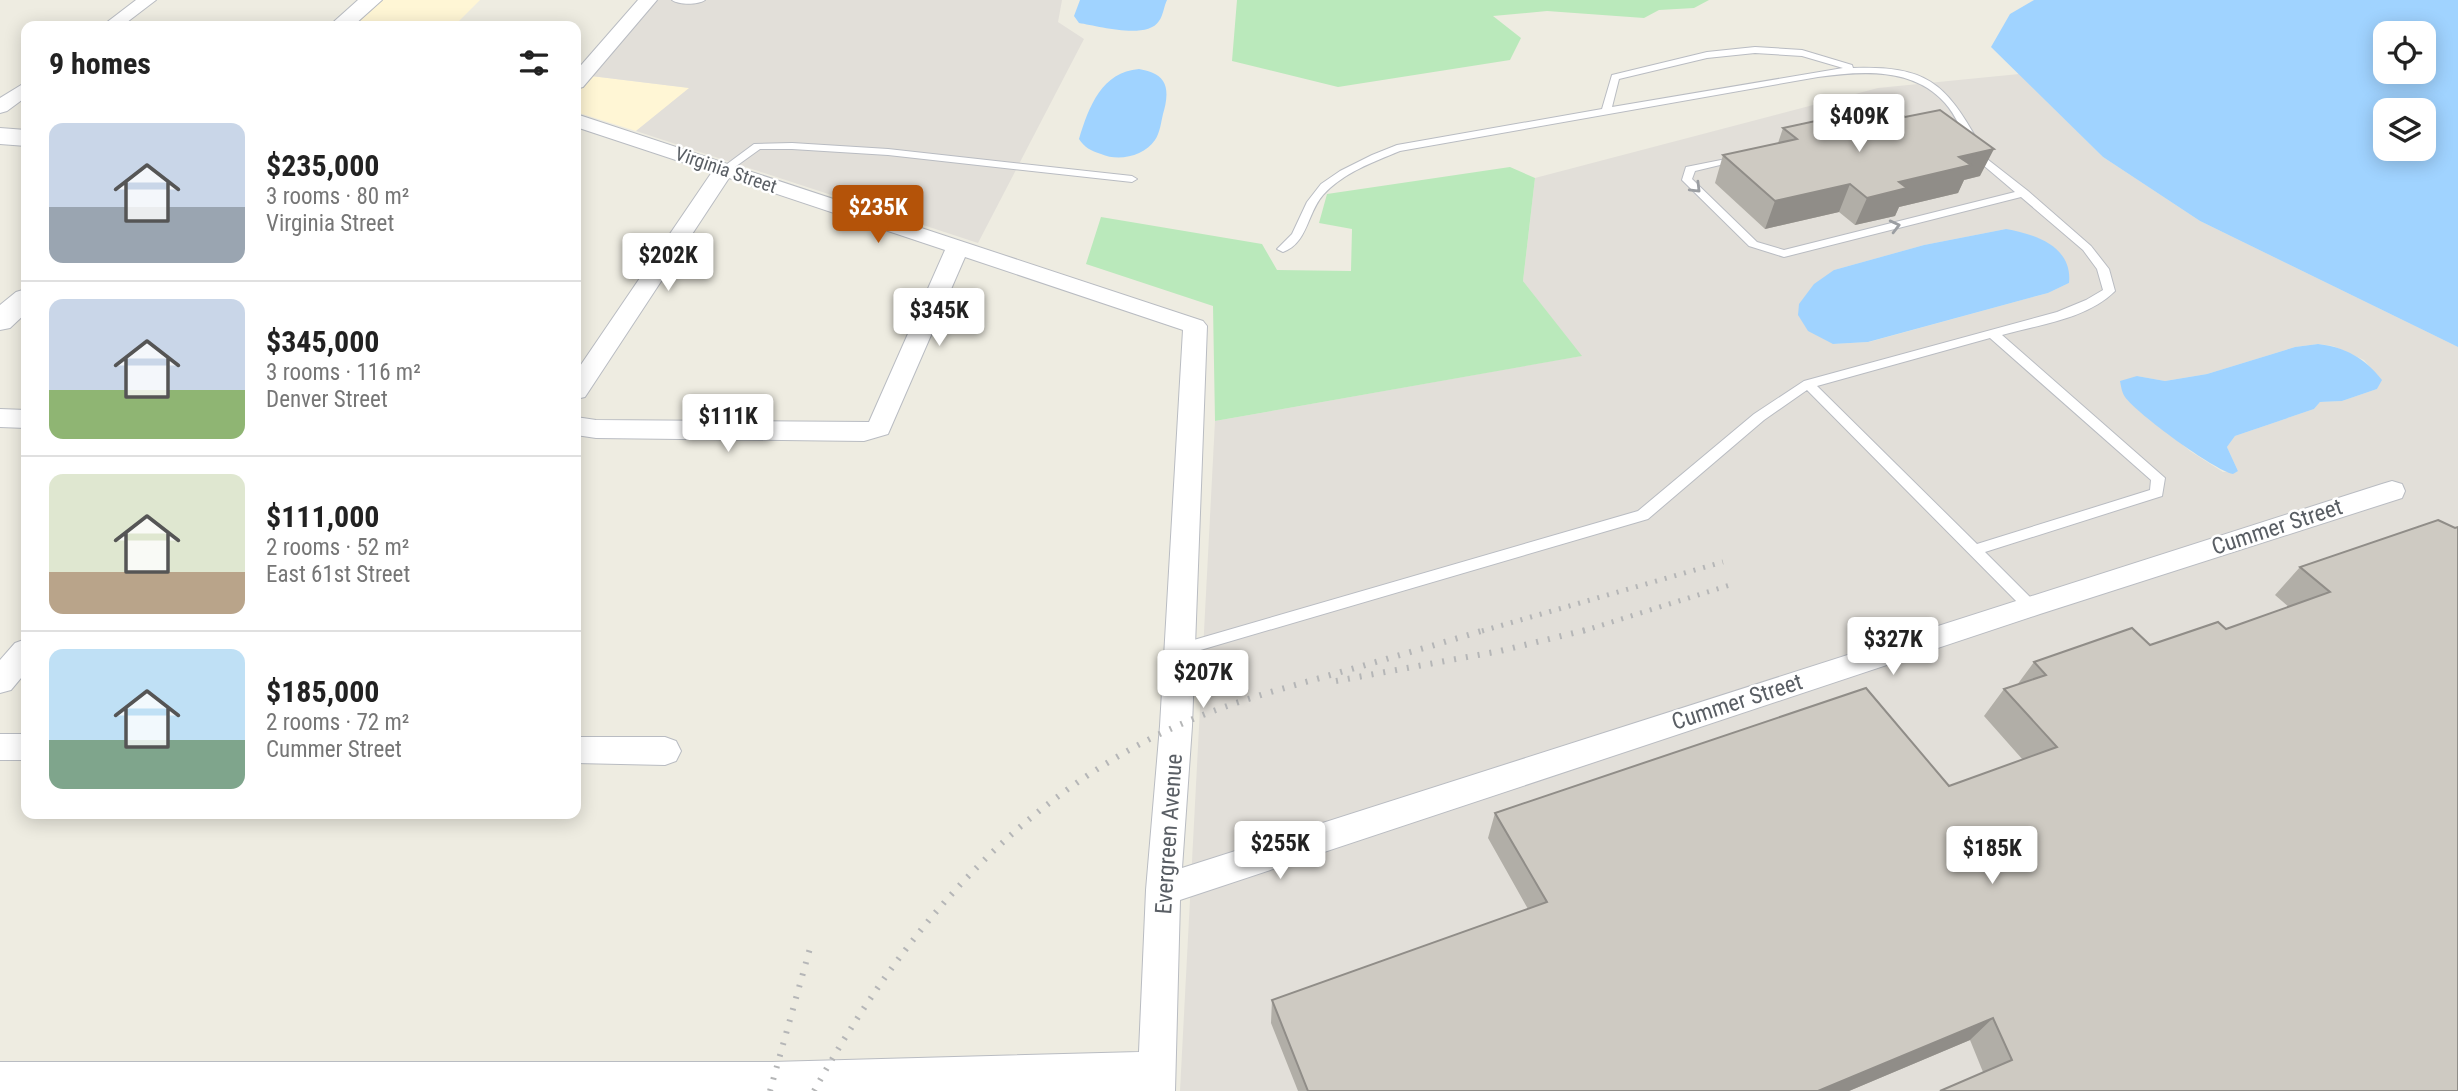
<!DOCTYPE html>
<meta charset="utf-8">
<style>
:root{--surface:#fff;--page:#f6f6f6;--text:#222;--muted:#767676;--line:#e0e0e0;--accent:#b45309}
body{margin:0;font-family:"Roboto Condensed",sans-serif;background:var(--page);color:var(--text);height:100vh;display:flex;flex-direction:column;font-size:26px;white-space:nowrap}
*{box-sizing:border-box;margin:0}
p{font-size:23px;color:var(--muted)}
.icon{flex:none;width:38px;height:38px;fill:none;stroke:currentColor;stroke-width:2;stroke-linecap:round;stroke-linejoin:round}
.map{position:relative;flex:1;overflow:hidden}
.details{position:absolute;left:21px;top:21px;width:560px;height:798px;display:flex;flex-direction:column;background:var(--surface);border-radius:14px;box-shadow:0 4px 18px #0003}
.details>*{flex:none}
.fabs{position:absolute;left:2373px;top:21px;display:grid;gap:14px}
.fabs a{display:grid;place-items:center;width:63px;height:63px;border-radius:14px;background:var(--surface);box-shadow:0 4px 18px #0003;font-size:35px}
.price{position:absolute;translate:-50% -60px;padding:0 16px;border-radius:7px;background:#fff;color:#222;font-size:23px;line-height:46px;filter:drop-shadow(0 2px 4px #0008)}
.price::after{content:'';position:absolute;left:50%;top:42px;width:21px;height:16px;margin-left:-10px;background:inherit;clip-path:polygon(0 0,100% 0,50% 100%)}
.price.current{background:var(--accent);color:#fff}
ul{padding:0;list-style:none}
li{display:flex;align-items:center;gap:21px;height:175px;padding:0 28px}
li+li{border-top:2px solid var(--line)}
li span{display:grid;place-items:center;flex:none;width:196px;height:140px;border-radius:14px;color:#555}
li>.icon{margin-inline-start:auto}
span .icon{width:84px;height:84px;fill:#fffc;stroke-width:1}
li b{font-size:30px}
h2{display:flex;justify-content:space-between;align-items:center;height:84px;padding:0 28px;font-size:30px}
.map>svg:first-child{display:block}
.commercial{fill:#fff6d5}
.industrial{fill:#e2dfd9;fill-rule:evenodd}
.green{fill:#bae9bb}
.water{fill:#a0d3ff;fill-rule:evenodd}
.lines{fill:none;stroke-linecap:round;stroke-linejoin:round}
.service-casing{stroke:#b9bcc2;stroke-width:2}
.minor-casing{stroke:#b9bcc2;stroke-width:2}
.tertiary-casing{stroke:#b9bcc2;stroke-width:2}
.service{fill:#fff;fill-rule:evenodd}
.minor{fill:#fff;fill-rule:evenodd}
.tertiary{fill:#fff;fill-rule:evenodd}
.rail-far1{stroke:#b5b6b7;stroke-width:5;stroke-dasharray:2 8;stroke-linecap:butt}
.rail{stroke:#b5b6b7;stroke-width:6;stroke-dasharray:2 10;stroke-linecap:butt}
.wall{fill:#b1aea7}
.shaded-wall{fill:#908d88}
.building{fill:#cecac2;stroke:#908d88;stroke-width:2}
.oneway{stroke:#9b9ea2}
.labels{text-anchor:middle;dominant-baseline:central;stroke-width:5;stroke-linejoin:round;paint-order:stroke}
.far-street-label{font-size:19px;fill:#595e64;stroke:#fff}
.street-label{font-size:23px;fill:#595e64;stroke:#fff}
</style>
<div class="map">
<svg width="2458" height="1091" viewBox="0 0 2458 1091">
<rect width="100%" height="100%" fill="#eeece1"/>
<!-- commercial -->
<path class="commercial" d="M380,0h100l-26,26h-104z
M591,76l99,12 -54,43 -60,-19v-16z"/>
<!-- industrial -->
<path class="industrial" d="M654,0h408l-4,22 26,17 -106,204 -342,-112 53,-43 -98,-12z
M2019,74l84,83 97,64 258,126v744h-1278l35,-670 366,-65 -58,-75 12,-103 343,-90zM2006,229l63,54 -21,10 -179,49 -36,2 1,-74 90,-25zM2318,344l15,2 31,14 17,20 -4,9 -35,12 -22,1 -6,7 -79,27 -8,11 11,24 -15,1 -33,-21 -65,-55 12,-20 28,5 42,-7 88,-27z"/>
<!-- green -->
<path class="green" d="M1237,0h472l-15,8 -35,2 -15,8 -97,-7 -54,5 28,22 -11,22 -172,27 -106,-26z
M1510,167l25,11 -12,103 59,75 -367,65 -2,-115 -127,-42 15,-47 161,27 15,26 74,1 1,-42 -33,-6 8,-29z"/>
<!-- water -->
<path class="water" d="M1080,0h87c-3,6 -4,16 -8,21 -12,19 -61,5 -80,2l-5,-7z
M2034,0h424v347l-258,-126 -97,-64 -112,-110 19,-33zM2424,33v39h-39v-39zM2424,110v39h-39v-39z
M1139,69c9,2 19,4 24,12 6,9 3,23 0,33 -2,8 -3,19 -8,26 -11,16 -36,22 -54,14 -10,-3 -17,-7 -22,-15 10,-33 23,-67 60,-70z
M2006,229c28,5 67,17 63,54l-21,10 -180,49 -35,2 -25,-13 -10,-16 1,-11 15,-20 20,-14 90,-25z
M2318,344c27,3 47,14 64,36l-5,9 -35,12 -22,1 -6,7 -79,27 -8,11 11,24 -5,3c-19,-4 -96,-60 -108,-77 -3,-4 -4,-11 -5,-16l17,-5 28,5 42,-7 88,-27z"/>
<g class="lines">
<!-- service casing -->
<g class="service-casing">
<path id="service" d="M672,0h33c-7,5 -26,5 -33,0z
M1755,47l47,3 50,15 1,3c73,-2 92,14 126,75l-9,2c-8,-13 -14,-30 -25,-42 -32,-36 -84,-32 -127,-26l-418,74c-27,11 -57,22 -77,44 -16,18 -15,48 -40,57l-6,-3 15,-15 15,-32 14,-18 19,-13 32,-16 25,-10 205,-36 10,-34 95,-23zM1755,53l47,3 41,12 -231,39 7,-28 88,-21z
M792,143l96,6 244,27 5,3 -5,3 -244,-27 -96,-6h-32l-32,23 -4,1 -5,-3 35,-26z
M1973,148l55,43 63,55 18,23 6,22c-28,28 -77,34 -113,44l163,143 -3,18 -177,56 50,50 2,4 -2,4h-10l-218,-220 -43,30 -116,99 -468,137 -5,-2 -2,-4 2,-4 5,-2 458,-133 116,-97 50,-33 253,-69 29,-12 17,-10 -6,-21 -14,-19 -62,-53 -237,60 -35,-11 -67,-66 4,-13 55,-11v4l-46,11 -3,8 65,63 27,8 231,-58 -46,-39v-4zM1990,338l161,142 -1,10 -173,54 -160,-158z"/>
</g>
<!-- minor casing -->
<g class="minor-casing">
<path id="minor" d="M136,0h20l-34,26h-20z
M638,0h19l-74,87 -7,2v-18z
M26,82v15l-19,14 -7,2v-15z
M576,114l627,207 4,5 -15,400 -10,142 1200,-384 10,-3 10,3 3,7 -3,7 -362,116 -860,286 -5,191h-1175v-29h772l367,-10 7,-162 14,-164 23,-396 -218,-73 -77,177 -24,7 -268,-3 -20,-3v-18l20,3 273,2 76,-172 -216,-72 -144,219 -9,2v-27l136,-200 -136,-45z
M0,409l26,1v18l-26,-1z
M26,639v33l-15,18 -11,3v-33l15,-17z
M0,734h26v26h-26z
M576,737h89l11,4 5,10 -5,10 -11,4 -89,-2z"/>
</g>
<!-- tertiary casing -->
<g class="tertiary-casing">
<path id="tertiary" d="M358,0h24l-29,26h-24z
M0,128l26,2v16l-26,-2z
M26,289v24l-16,15 -10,2v-25l16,-13z"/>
</g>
<!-- service -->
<use href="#service" class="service"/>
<!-- minor -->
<use href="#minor" class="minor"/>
<!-- tertiary -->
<use href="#tertiary" class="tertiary"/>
<!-- rail-far1 -->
<path class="rail-far1" d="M1482,631l241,-69
M1583,631l150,-47"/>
<!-- rail -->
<path class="rail" d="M1336,681l164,-30 90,-22
M770,1091l42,-150
M814,1091c87,-158 208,-301 379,-372 41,-17 84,-29 127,-41 56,-16 112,-32 168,-49"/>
</g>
<!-- wall -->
<path class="wall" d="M1827,125l153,51 -16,4 -6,13 -59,14 -4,9 -40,9 -16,-13 -74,17 -50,-46 8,-28 55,-12 5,-15z
M2438,520l20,571 -475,-19 -13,-32 -121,51h-551l-27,-68 1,-23 256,-91 -40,-71 7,-25 454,-27 74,-26 -39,-44 20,-27 13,-4 17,-23 116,-17 76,-16 63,-22 -14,-12 25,-28z"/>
<!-- shaded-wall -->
<path class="shaded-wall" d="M1994,149l-14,27 -16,4 -6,13 -59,14 -4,9 -40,9 12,-27 32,-16 60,-25z
M1850,184l-11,28 -74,17 10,-28z
M1993,1018l-23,22 -121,51h-31z"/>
<!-- building -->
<path class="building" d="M1895,110l10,7 35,-7 54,39 -35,8 12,8 -72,17 8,6 -40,10 -17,-14 -75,17 -52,-46 74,-16 -14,-11 37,-8 7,5z
M2438,520l17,8 3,-1v564h-518l72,-31 -19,-42 -175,73h-510l-36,-91 275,-98 -52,-89 371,-125 83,98 108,-39 -53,-58 42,-14 -12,-13 98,-34 18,17 68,-23 8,7 104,-37 -30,-25z"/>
<!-- one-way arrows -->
<defs><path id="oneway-chevron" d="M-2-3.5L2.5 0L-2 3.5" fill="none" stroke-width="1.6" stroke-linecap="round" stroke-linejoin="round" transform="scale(1.75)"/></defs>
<g class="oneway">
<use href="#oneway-chevron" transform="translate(1696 188) rotate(45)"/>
<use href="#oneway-chevron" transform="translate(1895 226) rotate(-14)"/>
</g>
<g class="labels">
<!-- far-street labels -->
<g class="far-street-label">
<text transform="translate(726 170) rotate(19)">Virginia Street</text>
</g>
<!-- street labels -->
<g class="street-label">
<text transform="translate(2277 527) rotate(-18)">Cummer Street</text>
<text transform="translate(1737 702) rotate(-18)">Cummer Street</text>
<text transform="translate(1169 834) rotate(-86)">Evergreen Avenue</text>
</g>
</g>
</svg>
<div class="fabs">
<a><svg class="icon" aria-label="locate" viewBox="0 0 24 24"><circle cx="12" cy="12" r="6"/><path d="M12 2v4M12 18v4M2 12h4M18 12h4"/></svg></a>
<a><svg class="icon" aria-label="layers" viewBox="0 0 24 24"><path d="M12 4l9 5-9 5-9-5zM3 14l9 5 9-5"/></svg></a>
</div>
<b class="price" style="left:1859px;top:154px">$409K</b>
<b class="price current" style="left:878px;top:245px">$235K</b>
<b class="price" style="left:668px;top:293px">$202K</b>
<b class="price" style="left:939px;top:348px">$345K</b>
<b class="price" style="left:728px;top:454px">$111K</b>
<b class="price" style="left:1893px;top:677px">$327K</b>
<b class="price" style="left:1203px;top:710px">$207K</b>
<b class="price" style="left:1280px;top:881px">$255K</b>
<b class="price" style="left:1992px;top:886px">$185K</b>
<section class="details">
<h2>9 homes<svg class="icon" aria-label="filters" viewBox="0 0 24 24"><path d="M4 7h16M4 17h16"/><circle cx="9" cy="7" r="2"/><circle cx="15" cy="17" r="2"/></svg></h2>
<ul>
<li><span style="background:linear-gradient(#c9d6e8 60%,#9aa5b1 0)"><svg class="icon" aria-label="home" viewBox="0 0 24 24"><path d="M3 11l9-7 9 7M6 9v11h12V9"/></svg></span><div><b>$235,000</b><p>3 rooms · 80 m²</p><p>Virginia Street</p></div></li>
<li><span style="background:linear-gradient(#c9d6e8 65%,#8fb573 0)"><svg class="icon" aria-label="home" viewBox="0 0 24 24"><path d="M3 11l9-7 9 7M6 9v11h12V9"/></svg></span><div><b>$345,000</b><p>3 rooms · 116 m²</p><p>Denver Street</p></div></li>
<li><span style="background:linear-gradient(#dfe7d0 70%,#b9a48a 0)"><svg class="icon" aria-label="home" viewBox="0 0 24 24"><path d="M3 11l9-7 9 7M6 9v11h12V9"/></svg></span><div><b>$111,000</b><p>2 rooms · 52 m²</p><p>East 61st Street</p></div></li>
<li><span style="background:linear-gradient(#bfe0f5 65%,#7fa58c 0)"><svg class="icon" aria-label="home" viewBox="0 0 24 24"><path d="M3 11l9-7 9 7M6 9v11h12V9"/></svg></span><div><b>$185,000</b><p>2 rooms · 72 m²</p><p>Cummer Street</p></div></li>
</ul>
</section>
</div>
